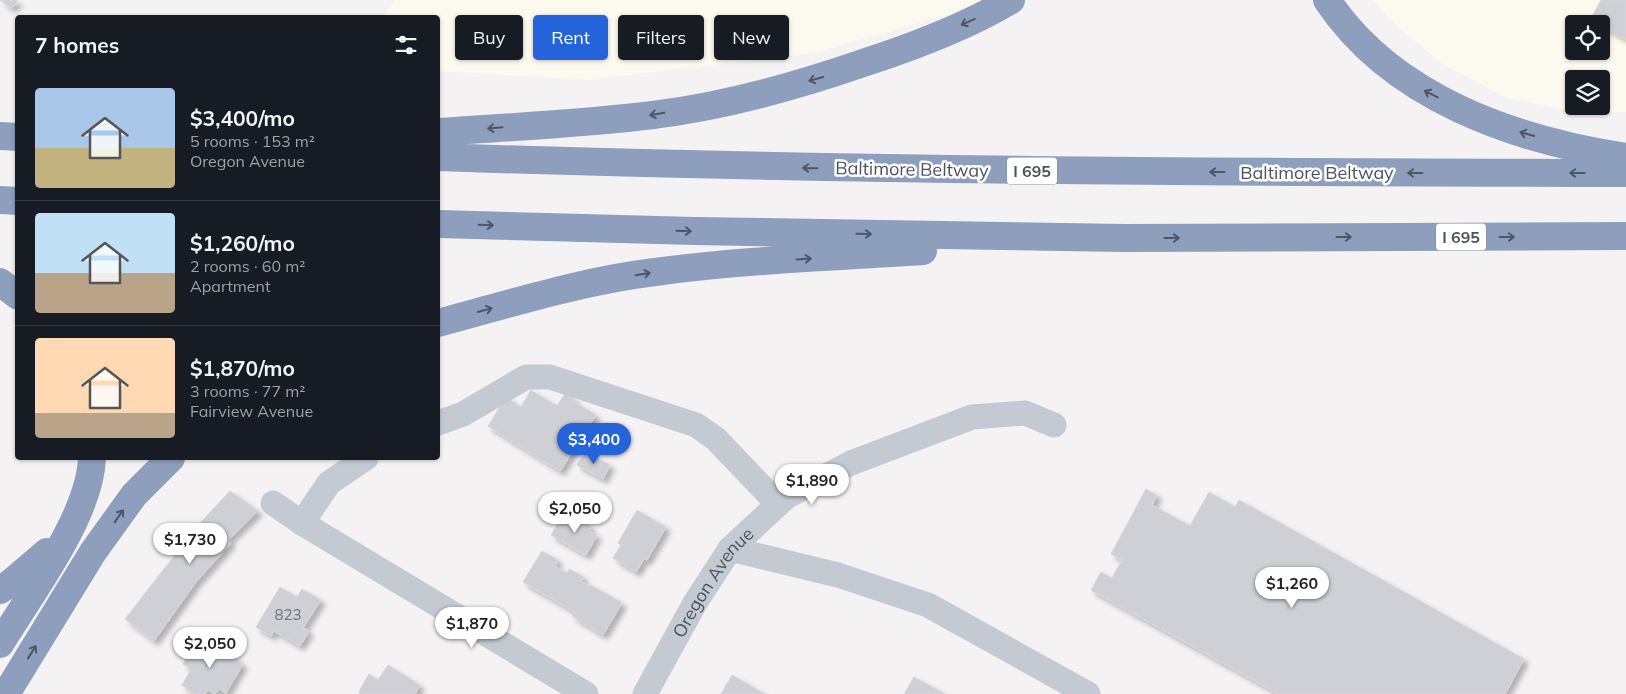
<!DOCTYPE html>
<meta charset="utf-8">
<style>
:root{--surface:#171b24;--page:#242831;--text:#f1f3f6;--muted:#9ea1a6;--line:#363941;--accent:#2563db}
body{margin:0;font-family:Mulish,sans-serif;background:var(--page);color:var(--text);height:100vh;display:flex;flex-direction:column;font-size:19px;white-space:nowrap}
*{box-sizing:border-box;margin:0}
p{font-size:16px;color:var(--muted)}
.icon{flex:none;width:28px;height:28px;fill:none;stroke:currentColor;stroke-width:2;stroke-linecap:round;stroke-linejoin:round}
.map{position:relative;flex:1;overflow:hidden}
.drawer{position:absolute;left:15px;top:15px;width:425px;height:445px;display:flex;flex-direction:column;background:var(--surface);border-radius:5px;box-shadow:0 1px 4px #0004}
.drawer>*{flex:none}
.guide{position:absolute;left:455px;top:15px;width:475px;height:45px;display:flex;gap:10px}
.controls{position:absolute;left:1565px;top:15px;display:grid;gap:10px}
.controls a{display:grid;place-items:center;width:45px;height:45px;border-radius:5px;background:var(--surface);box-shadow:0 1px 4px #0004;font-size:25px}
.price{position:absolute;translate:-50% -42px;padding:0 11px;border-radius:18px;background:#fff;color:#222;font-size:16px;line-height:32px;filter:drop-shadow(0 1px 2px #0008)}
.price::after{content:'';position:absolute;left:50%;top:30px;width:15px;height:11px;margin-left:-8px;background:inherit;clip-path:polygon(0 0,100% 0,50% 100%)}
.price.active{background:var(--accent);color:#fff}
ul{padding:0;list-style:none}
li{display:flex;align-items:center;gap:15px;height:125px;padding:0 20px}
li+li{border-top:1px solid var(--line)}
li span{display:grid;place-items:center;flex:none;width:140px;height:100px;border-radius:5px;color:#555}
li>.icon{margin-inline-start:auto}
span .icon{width:60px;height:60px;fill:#fffc;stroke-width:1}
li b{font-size:21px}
h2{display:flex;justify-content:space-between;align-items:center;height:60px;padding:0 20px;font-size:21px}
.pill{padding:0 18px;border-radius:5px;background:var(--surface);box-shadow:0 1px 4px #0004;font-size:18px;line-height:45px}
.pill.active{background:var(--accent);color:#fff}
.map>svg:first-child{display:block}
.commercial{fill:#fcf9ee;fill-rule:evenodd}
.building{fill:#cfd0d6;stroke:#d6d7dc;filter:url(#shadow)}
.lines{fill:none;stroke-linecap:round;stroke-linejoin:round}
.minor{stroke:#c3cad2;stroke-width:25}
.highway{stroke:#8d9fbd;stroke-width:28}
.oneway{stroke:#4d5763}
.labels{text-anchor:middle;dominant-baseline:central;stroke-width:5;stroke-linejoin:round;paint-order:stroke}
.number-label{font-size:15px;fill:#6b727c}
.shield{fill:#fff;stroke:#80878e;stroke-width:1}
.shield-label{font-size:16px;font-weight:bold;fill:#4a535e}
.street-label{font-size:18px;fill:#4a535e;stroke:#fff}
</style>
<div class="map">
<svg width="1626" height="694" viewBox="0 0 1626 694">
<defs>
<filter id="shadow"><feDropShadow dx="4.5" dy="4.5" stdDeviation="2.5" flood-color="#0004"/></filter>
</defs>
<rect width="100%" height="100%" fill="#f4f2f2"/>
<!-- commercial -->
<path class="commercial" d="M394,0h585l-29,14 -135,39 -228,27 -149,-9v-53l-55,-1z
M1372,0h254v112h-47l-72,-14 -65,-34 -54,-46zM1574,24h27v27h-27zM1574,79h27v27h-27z"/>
<!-- building -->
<path class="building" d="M0,0h18l-6,8z
M1601,0h25v39l-25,-13v-2l-11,-4z
M531,390l26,16 8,-13 10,6 -2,2 23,14 -36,56 -72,-45 18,-29 15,10z
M585,452l25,13 -7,14 -26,-14z
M1146,489l11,6 -5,10 38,21 19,-34 26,15 4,-7 285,159 -19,35h-226l-188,-104 10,-18 11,6 10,-18 -11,-6z
M230,491l28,20 -30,29 3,3 -35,39 -42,59 -29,-22 74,-95z
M637,510l29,17 -19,33 -3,-1 -8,13 -23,-14 8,-13 -3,-2z
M563,515l5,4 3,-4 20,12 -2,4 8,4 -11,20 -35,-20z
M542,551l16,9 -3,6 12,7 2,-4 15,8 -3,4 9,6 1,-2 31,18 -19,32 -31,-19 3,-4 -52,-30z
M280,587l17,10 5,-8 19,11 -18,28 6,3 -9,15 -26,-15 -3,5 -15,-9z
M199,636l39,23 -1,2 6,3 -17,29 -6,-4 -5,5 -7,-4 -3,4h-11l-12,-9 9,-16 -8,-5z
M388,665l32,20 -5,9h-55l-1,-3 10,-17 9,6z
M732,675l33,19h-44z
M914,677l31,17h-41z"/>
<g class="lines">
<!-- minor -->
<g class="minor">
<path d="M438,423l25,-9 63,-37h24l146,48 20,14 62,65"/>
<path d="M273,503l29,20 284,171"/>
<path d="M302,523l27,-40 37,-25"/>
<path d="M730,549l108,26 90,30 160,89"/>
<path id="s1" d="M645,694l50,-91 35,-54 56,-52 65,-34 121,-46 53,-4 29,12"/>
</g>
<!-- highway -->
<path class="highway" d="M1327,0c65,98 188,140 299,157
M438,132c71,-5 143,-8 215,-17 72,-9 144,-29 213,-53 49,-16 100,-35 145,-62
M0,136l18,1
M438,157c396,14 792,15 1188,16
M0,200l18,1
M438,224l257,7 429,7 502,-2
M0,282l18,14
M438,323c71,-19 143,-42 217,-51 88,-12 178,-15 268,-21
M0,590l12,-8 35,-30
M0,644c31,-51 90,-128 92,-186
M6,694l87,-142 41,-57 37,-37"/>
</g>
<!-- one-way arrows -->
<defs><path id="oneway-shaft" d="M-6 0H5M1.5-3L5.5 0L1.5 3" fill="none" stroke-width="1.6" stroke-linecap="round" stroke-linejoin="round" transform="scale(1.25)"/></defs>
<g class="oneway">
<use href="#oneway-shaft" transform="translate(968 22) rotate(156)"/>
<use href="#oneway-shaft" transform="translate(816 79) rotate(165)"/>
<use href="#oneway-shaft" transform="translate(1431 94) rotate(-153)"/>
<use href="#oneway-shaft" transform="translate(657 114) rotate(171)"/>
<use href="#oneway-shaft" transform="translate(495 128) rotate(175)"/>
<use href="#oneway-shaft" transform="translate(1527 134) rotate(-164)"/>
<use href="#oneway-shaft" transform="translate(810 168) rotate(-179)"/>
<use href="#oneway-shaft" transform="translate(1217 172) rotate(-180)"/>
<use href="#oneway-shaft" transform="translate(1415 173) rotate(-180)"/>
<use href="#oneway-shaft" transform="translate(1577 173) rotate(-180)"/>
<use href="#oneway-shaft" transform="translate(486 225) rotate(2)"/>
<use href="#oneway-shaft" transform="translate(684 231) rotate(2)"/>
<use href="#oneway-shaft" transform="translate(864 234) rotate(1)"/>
<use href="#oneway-shaft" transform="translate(1344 237)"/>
<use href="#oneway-shaft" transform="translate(1507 237)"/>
<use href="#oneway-shaft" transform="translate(1172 238)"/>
<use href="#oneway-shaft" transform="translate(804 259) rotate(-4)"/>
<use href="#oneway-shaft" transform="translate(643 274) rotate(-10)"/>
<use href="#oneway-shaft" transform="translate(485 310) rotate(-15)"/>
<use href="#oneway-shaft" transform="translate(119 516) rotate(-55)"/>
<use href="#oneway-shaft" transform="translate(32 652) rotate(-58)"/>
</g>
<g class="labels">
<!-- number labels -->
<g class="number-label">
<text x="288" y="614">823</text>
</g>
<!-- shield labels -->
<g class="shield">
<rect x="1007" y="157.5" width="50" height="27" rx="4"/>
<rect x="1436" y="223.5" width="50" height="27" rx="4"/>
</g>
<g class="shield-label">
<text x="1032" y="171">I 695</text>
<text x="1461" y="237">I 695</text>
</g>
<!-- street labels -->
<g class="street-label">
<text transform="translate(912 169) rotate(1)">Baltimore Beltway</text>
<text x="1317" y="172">Baltimore Beltway</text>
<text stroke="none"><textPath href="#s1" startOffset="131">Oregon Avenue</textPath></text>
</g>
</g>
</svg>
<div class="controls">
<a><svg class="icon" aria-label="locate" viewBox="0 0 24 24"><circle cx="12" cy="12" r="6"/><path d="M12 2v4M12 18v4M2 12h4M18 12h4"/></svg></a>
<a><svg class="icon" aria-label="layers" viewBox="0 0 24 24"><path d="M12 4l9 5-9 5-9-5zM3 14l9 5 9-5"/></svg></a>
</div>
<b class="price active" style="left:594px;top:465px">$3,400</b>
<b class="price" style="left:812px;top:506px">$1,890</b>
<b class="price" style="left:575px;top:534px">$2,050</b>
<b class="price" style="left:190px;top:565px">$1,730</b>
<b class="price" style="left:1292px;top:609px">$1,260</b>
<b class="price" style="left:472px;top:649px">$1,870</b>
<b class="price" style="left:210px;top:669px">$2,050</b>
<div class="guide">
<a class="pill">Buy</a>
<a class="pill active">Rent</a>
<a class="pill">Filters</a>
<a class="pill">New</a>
</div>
<section class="drawer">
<h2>7 homes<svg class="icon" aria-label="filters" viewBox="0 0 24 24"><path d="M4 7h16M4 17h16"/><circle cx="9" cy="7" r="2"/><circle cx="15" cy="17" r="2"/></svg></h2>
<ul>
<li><span style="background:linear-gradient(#a9c7e8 60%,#c2b280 0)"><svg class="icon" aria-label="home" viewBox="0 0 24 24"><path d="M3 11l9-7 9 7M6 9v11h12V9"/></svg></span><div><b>$3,400/mo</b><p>5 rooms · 153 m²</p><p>Oregon Avenue</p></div></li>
<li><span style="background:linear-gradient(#bfe0f5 60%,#b9a48a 0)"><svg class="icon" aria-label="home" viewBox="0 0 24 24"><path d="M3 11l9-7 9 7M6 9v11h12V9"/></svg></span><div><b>$1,260/mo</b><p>2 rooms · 60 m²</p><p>Apartment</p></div></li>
<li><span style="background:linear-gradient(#ffd9b3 75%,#b9a48a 0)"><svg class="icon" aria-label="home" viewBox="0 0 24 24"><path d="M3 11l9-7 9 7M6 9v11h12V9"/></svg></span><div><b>$1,870/mo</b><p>3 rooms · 77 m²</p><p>Fairview Avenue</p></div></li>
</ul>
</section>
</div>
